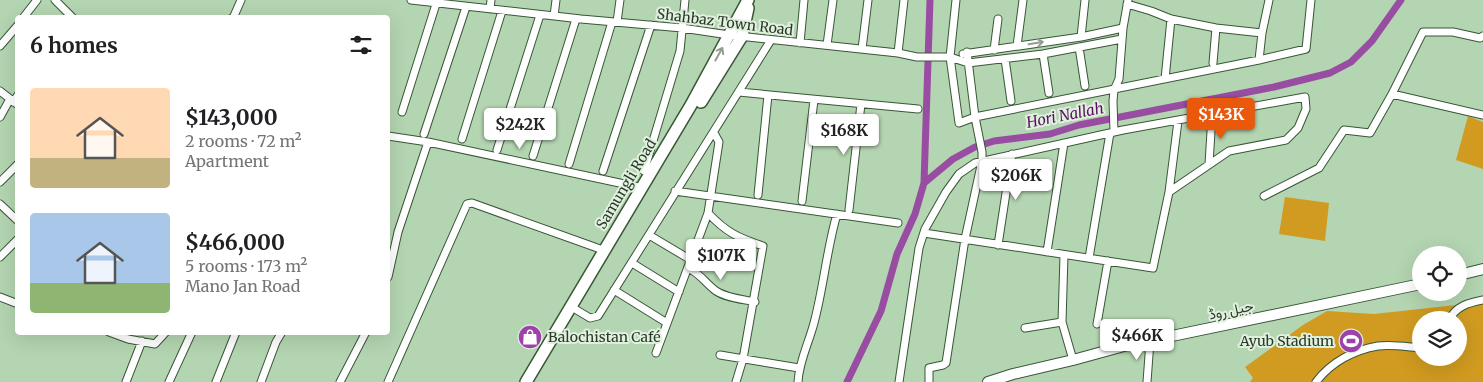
<!DOCTYPE html>
<meta charset="utf-8">
<style>
:root{--surface:#fff;--page:#f6f6f6;--text:#202124;--muted:#757577;--accent:#ea580c}
body{margin:0;font-family:Merriweather,Vazirmatn,serif;background:var(--page);color:var(--text);height:100vh;display:flex;flex-direction:column;font-size:19px;white-space:nowrap}
*{box-sizing:border-box;margin:0}
p{font-size:16px;color:var(--muted)}
.icon{flex:none;width:28px;height:28px;fill:none;stroke:currentColor;stroke-width:2;stroke-linecap:round;stroke-linejoin:round}
.map{position:relative;flex:1;overflow:hidden}
.sheet{position:absolute;left:15px;top:15px;width:375px;height:320px;display:flex;flex-direction:column;background:var(--surface);border-radius:5px;box-shadow:0 5px 20px #0002}
.sheet>*{flex:none}
.buttons{position:absolute;left:1412px;top:246px;display:grid;gap:10px}
.buttons a{display:grid;place-items:center;width:55px;height:55px;border-radius:50%;background:var(--surface);box-shadow:0 5px 20px #0002;font-size:25px}
.price{position:absolute;translate:-50% -42px;padding:0 11px;border-radius:5px;background:#fff;color:#222;font-size:16px;line-height:32px;filter:drop-shadow(0 1px 2px #0008)}
.price::after{content:'';position:absolute;left:50%;top:30px;width:15px;height:11px;margin-left:-8px;background:inherit;clip-path:polygon(0 0,100% 0,50% 100%)}
.price.current{background:var(--accent);color:#fff}
ul{padding:0;list-style:none}
li{display:flex;align-items:center;gap:15px;height:125px;padding:0 15px}
li span{display:grid;place-items:center;flex:none;width:140px;height:100px;border-radius:5px;color:#555}
li>.icon{margin-inline-start:auto}
span .icon{width:60px;height:60px;fill:#fffc;stroke-width:1}
li b{font-size:21px}
h2{display:flex;justify-content:space-between;align-items:center;height:60px;padding:0 15px;font-size:21px}
.map>svg:first-child{display:block}
.green{fill:#d09b20;fill-rule:evenodd}
.lines{fill:none;stroke-linecap:round;stroke-linejoin:round}
.canal{stroke:#984da2;stroke-width:7}
.minor-casing{stroke:#395637;stroke-width:9}
.secondary-casing{stroke:#395637;stroke-width:12}
.primary-casing{stroke:#395637;stroke-width:14}
.minor{stroke:#fff;stroke-width:7}
.secondary{stroke:#fff;stroke-width:10}
.primary{stroke:#fff;stroke-width:11}
.oneway{stroke:#959c94}
.labels{text-anchor:middle;dominant-baseline:central;stroke-width:4;stroke-linejoin:round;paint-order:stroke}
.street-label{font-size:14px;fill:#2b392a;stroke:#e0f1de}
.poi-label{font-size:14px;fill:#2b392a;stroke:#e0f1de;text-anchor:start}
.water-label{font-size:15px;font-style:italic;fill:#5b1264;stroke:#e0f1de}
</style>
<div class="map">
<svg width="1483" height="382" viewBox="0 0 1483 382">
<rect width="100%" height="100%" fill="#b4d5b1"/>
<!-- green -->
<path class="green" d="M1468,116l15,6v47l-27,-9z
M1285,197l44,6 -4,38 -46,-7z
M1483,302v80h-233l3,-4 -8,-11 58,-42 24,-14 47,3zM1421,320h38v38h-38z"/>
<g class="lines">
<!-- canal -->
<path class="canal" d="M924,183l6,-183
M847,382l34,-71 16,-57 18,-40 9,-31 29,-24 22,-12 19,-6 56,-7 29,-9 195,-38 56,-14 21,-11 21,-21 29,-41"/>
<!-- minor casing -->
<g class="minor-casing">
<path id="minor" d="M55,0l18,18
M411,0l170,19 101,9 47,7 169,18 19,4h33l18,6 75,-9 79,-15
M956,0l-6,57 9,66 16,-6 284,-57 47,-11 5,-49
M1127,4l24,7 20,8 45,9 46,5
M490,9l1,-9
M554,16l2,-16
M23,18l14,-18
M232,18l2,-2 7,-16
M617,22l3,-22
M1081,37l4,-37
M800,43l4,-43
M827,45l6,-45
M0,46l18,-21
M1017,46l6,-46
M1079,47l6,39
M862,49l6,-49
M994,50l4,-31
M898,53l6,-53
M963,54l118,-17 42,-9
M1043,54l6,39
M1005,59l6,42
M1259,60l3,-27 7,-33
M1213,63l3,-35
M1165,79l6,-60
M0,91l18,14
M739,92l179,17
M1392,94l31,-62h30l27,6 3,-2
M13,102l5,-7
M402,112l34,-108
M0,117l10,-18
M1114,132l-1,-31 1,-11 5,-11 4,-51 5,-28
M424,134l42,-127
M388,136l40,6 215,46
M462,139l40,-128
M497,150l43,-135
M533,156l43,-137
M569,164l43,-142
M1209,164l3,-49
M603,171l48,-146
M644,171l36,-120 5,-51
M0,182l18,-18
M675,191l223,32
M1169,192l9,-71
M758,195l10,-100
M1264,196l55,-28 25,-38 26,3 22,-39 91,21
M802,201l12,-101
M0,204l18,17
M849,210l12,-106
M708,213c18,19 30,25 55,33l-20,113 -7,23
M649,235l42,25
M998,245l14,-91
M1047,252l17,-109
M1064,255l-2,67 11,38
M0,257l18,-18
M1089,258l21,-125
M632,263l47,29
M688,268c13,6 17,15 28,23 10,7 26,8 39,11
M388,277l10,-45 30,-90
M614,290l53,33
M0,297l18,7
M570,306l20,12 8,-2 173,-276
M1449,320c7,-14 19,-17 34,-20
M1097,324l11,-63
M1025,328l37,-6
M109,332l19,7 27,5 11,-12
M656,353l52,-140 11,-71 -5,-9
M720,355l79,13
M126,382l16,-41
M169,382l23,-50
M216,382l20,-50
M261,382l15,-40 6,-10
M340,382l26,-50
M388,382l79,-178 5,-1 131,47
M798,382c1,-22 12,-41 17,-63 9,-35 12,-71 22,-105
M899,382l20,-134 6,-19 21,-37 13,-18 16,-11 148,-33 182,-33 1,12 -8,19 -12,12 -57,11 -60,41 -16,76 -229,-35
M929,382v-14l14,-3 3,-2 19,-124 17,-78v-9l-7,-35 -8,-65
M1147,382l3,-41
M1316,382c15,-20 38,-32 62,-36 14,-2 30,1 43,2"/>
</g>
<!-- secondary casing -->
<g class="secondary-casing">
<path id="secondary" d="M1459,275l24,-6
M988,382l25,-8 60,-14 51,-14 297,-62"/>
</g>
<!-- primary casing -->
<g class="primary-casing">
<path id="primary" d="M701,102l41,-66 6,-28
M526,382l165,-277 57,-105"/>
</g>
<!-- minor -->
<use href="#minor" class="minor"/>
<!-- secondary -->
<use href="#secondary" class="secondary"/>
<!-- primary -->
<use href="#primary" class="primary"/>
</g>
<!-- one-way arrows -->
<defs><path id="oneway-shaft" d="M-6 0H5M1.5-3L5.5 0L1.5 3" fill="none" stroke-width="1.6" stroke-linecap="round" stroke-linejoin="round" transform="scale(1.25)"/></defs>
<g class="oneway">
<use href="#oneway-shaft" transform="translate(1036 43) rotate(-9)"/>
<use href="#oneway-shaft" transform="translate(719 54) rotate(-61)"/>
</g>
<!-- icons -->
<defs>
<g id="shop-disc" transform="scale(1.25)"><circle r="9.5" fill="#9e41ab" stroke="#e0f1de"/><path d="M-5-2.5h2.3a2.7 3.5 0 0 1 5.4 0H5L5.5 6h-11ZM-1.5-2.5h3a1.5 2.3 0 0 0-3 0Z" fill="#fff"/></g>
<g id="stadium-disc" transform="scale(1.25)"><circle r="9.5" fill="#9e41ab" stroke="#e0f1de"/><path d="M0-5a6.5 5 0 1 0 0 10a6.5 5 0 1 0 0-10ZM-3.5-1.8h7v3.6h-7Z" fill="#fff"/></g>
</defs>
<g fill-rule="evenodd">
<use href="#shop-disc" x="530" y="337"/>
<use href="#stadium-disc" x="1351" y="341"/>
</g>
<g class="labels">
<!-- street labels -->
<g class="street-label">
<text transform="translate(725 22) rotate(7)">Shahbaz Town Road</text>
<text transform="translate(626 184) rotate(-59)">Samungli Road</text>
<text transform="translate(1231 310) rotate(-12)">جیل روڈ</text>
</g>
<!-- poi labels -->
<g class="poi-label">
<text x="548" y="337">Balochistan Café</text>
<text x="1334" y="341" text-anchor="end">Ayub Stadium</text>
</g>
<!-- water labels -->
<g class="water-label">
<text transform="translate(1065 115) rotate(-11)">Hori Nallah</text>
</g>
</g>
</svg>
<div class="buttons">
<a><svg class="icon" aria-label="locate" viewBox="0 0 24 24"><circle cx="12" cy="12" r="6"/><path d="M12 2v4M12 18v4M2 12h4M18 12h4"/></svg></a>
<a><svg class="icon" aria-label="layers" viewBox="0 0 24 24"><path d="M12 4l9 5-9 5-9-5zM3 14l9 5 9-5"/></svg></a>
</div>
<b class="price current" style="left:1221px;top:140px">$143K</b>
<b class="price" style="left:520px;top:150px">$242K</b>
<b class="price" style="left:844px;top:156px">$168K</b>
<b class="price" style="left:1016px;top:201px">$206K</b>
<b class="price" style="left:721px;top:281px">$107K</b>
<b class="price" style="left:1137px;top:361px">$466K</b>
<section class="sheet">
<h2>6 homes<svg class="icon" aria-label="filters" viewBox="0 0 24 24"><path d="M4 7h16M4 17h16"/><circle cx="9" cy="7" r="2"/><circle cx="15" cy="17" r="2"/></svg></h2>
<ul>
<li><span style="background:linear-gradient(#ffd9b3 70%,#c2b280 0)"><svg class="icon" aria-label="home" viewBox="0 0 24 24"><path d="M3 11l9-7 9 7M6 9v11h12V9"/></svg></span><div><b>$143,000</b><p>2 rooms · 72 m²</p><p>Apartment</p></div></li>
<li><span style="background:linear-gradient(#a9c7e8 70%,#8fb573 0)"><svg class="icon" aria-label="home" viewBox="0 0 24 24"><path d="M3 11l9-7 9 7M6 9v11h12V9"/></svg></span><div><b>$466,000</b><p>5 rooms · 173 m²</p><p>Mano Jan Road</p></div></li>
</ul>
</section>
</div>
